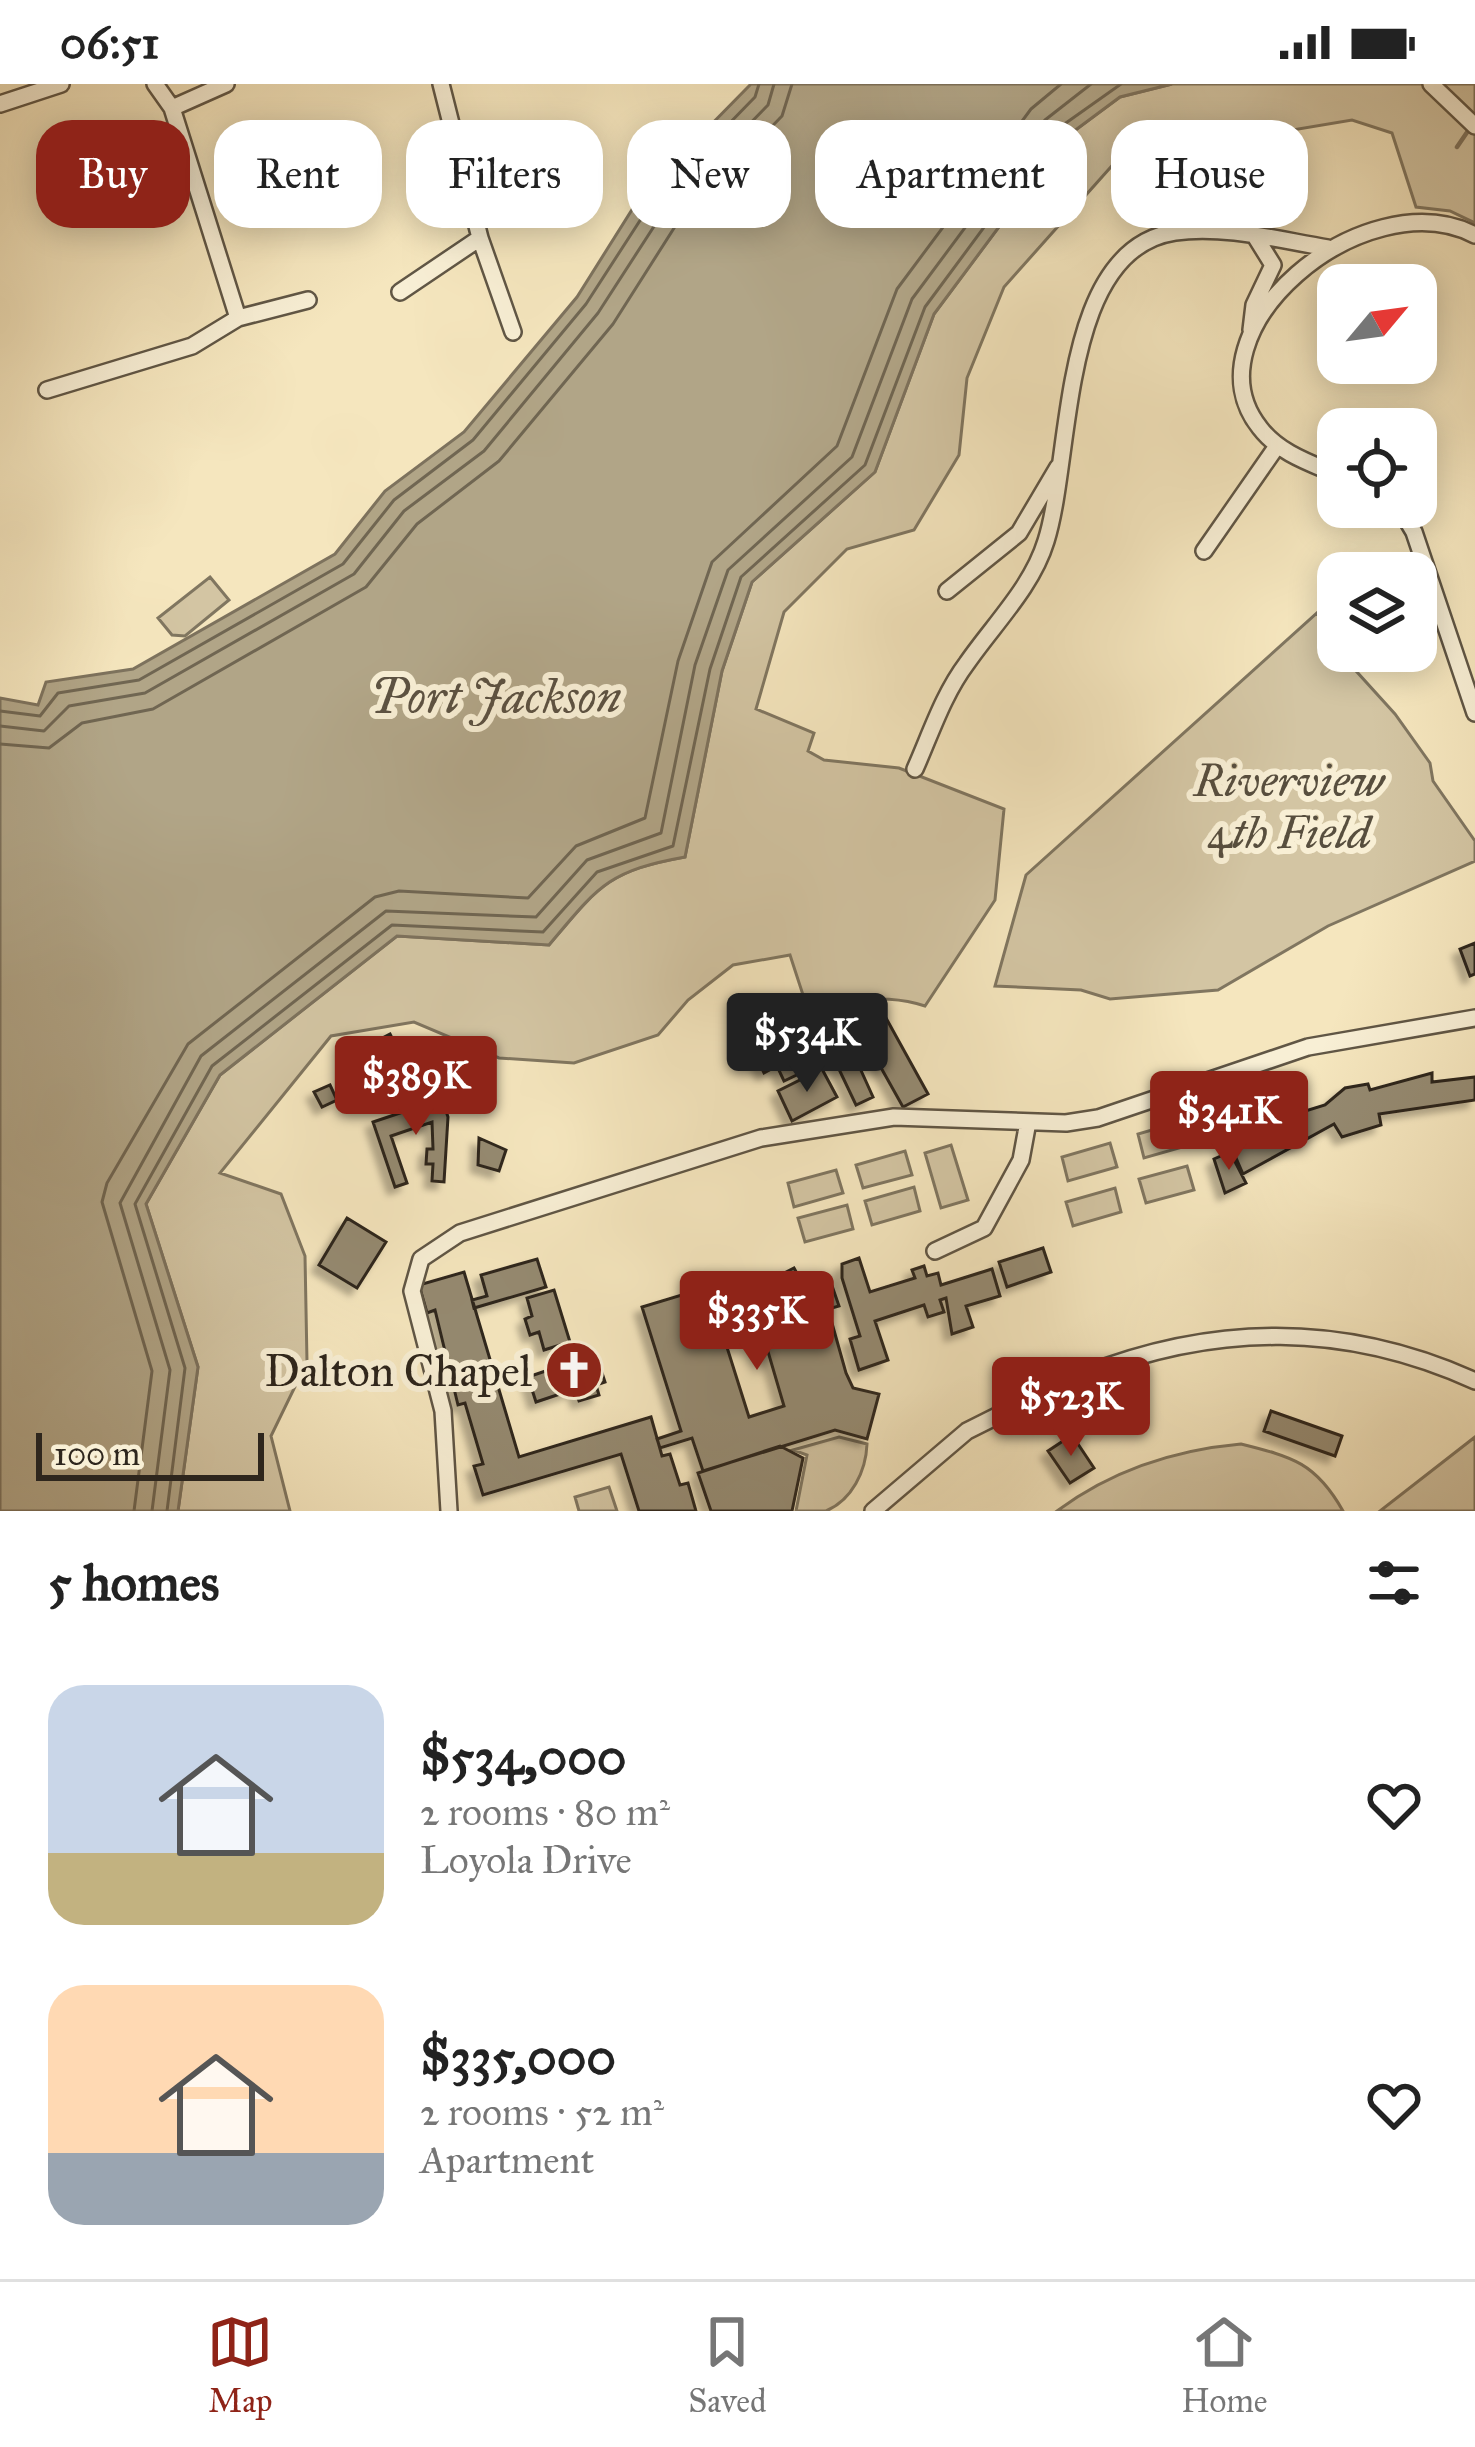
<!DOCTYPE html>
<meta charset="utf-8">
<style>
:root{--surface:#fff;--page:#f2f2f2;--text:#222;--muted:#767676;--line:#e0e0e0;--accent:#8f2418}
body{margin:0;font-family:"IM FELL Great Primer",serif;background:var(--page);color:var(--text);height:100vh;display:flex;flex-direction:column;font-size:45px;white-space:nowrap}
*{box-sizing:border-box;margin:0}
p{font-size:39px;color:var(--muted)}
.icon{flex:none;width:66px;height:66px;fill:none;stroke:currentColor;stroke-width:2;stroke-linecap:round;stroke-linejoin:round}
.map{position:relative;height:1427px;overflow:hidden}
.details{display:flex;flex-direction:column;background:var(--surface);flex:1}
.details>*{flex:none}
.guide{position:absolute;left:36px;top:36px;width:1404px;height:108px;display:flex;gap:24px}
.needle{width:78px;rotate:61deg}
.tools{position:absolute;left:1317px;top:180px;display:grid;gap:24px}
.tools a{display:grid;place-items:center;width:120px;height:120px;border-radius:24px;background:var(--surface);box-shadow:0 6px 30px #0003;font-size:60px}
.scale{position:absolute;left:36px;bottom:30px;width:228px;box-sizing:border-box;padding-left:12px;border:6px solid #2e261d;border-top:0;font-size:33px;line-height:42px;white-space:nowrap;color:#2e261d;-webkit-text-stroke:9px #f8efd5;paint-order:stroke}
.price{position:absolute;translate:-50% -102px;padding:0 27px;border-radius:12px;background:var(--accent);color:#fff;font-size:39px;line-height:78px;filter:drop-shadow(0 3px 6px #0008)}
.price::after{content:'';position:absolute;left:50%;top:72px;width:36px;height:27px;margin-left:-18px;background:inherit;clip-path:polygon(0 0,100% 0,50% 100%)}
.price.on{background:#222;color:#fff}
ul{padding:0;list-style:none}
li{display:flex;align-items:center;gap:36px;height:300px;padding:0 48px}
li span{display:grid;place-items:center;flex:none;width:336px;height:240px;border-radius:36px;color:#555}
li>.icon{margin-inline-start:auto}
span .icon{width:144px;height:144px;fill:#fffc;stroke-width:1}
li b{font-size:51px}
h2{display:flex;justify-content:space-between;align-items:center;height:144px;padding:0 48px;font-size:51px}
.tag{padding:0 42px;border-radius:36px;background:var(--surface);box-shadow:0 6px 30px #0003;font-size:42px;line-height:108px}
.tag.on{background:var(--accent);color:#fff}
.status{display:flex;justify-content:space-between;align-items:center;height:84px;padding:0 60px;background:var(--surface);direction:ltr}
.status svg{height:33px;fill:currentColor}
.menu{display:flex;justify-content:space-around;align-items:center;height:168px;border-top:3px solid var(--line);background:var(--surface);font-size:33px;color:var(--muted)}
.menu a{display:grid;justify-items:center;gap:6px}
.menu .on{color:var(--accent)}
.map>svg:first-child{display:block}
.green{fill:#d3c5a3;stroke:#807660;stroke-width:3}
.water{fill:#b1a587;stroke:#7d725d;stroke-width:3}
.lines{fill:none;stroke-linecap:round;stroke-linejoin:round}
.shore{stroke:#706652;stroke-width:3}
.stream{stroke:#7d725d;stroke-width:4.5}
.building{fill:#958a71;stroke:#2e261d;stroke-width:3;filter:url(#shadow)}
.street-casing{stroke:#605645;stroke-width:20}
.street{stroke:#f8efd5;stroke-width:15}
.labels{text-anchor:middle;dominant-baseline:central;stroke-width:12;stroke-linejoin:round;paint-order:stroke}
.park-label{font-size:45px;font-style:italic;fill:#574e3e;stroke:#f8efd5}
.poi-label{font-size:45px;fill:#2e261d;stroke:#f8efd5;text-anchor:end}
.water-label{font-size:48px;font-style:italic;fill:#5c5242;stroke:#f8efd5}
</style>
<div class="status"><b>06:51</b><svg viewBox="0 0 49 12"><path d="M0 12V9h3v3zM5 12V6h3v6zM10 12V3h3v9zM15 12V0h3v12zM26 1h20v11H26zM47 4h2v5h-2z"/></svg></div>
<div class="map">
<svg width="1475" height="1427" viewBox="0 0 1475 1427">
<defs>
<filter id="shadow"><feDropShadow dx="-7" dy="7" stdDeviation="3" flood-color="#0004"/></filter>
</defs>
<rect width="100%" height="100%" fill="#f5e6be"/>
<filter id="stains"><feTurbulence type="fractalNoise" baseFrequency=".00167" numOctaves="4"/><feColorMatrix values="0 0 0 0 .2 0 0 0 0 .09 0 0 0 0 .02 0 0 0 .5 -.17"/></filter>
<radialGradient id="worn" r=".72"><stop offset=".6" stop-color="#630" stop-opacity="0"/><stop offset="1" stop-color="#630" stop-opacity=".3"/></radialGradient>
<!-- green -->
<path class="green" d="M1172,0h303v139l-25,-12 -34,-4 -24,-74 -40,-13 -234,39 -114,128 -37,91 -8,77 -45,75 -67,19 -63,63 -28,97 58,24 -6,18 16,9 75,8 105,41 -9,91 -70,106c-42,-14 -78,-2 -121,-8l-14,-43 -57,10 -45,35 -30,35 -84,28 -75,-5 -85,-36 -83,14 -111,137 61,21 24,62 2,106 -36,74 19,75h-112l20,-144 -52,-163 74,-129 177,-139 152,9c49,-58 58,-74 136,-88l37,-186 30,-89 123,-110 59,-158 132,-177 54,-40z
M210,493l19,23 -44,36 -13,-1 -14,-17z
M1317,529l21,38 57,63 35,49 3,18 42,60v20l-147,65 -110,64 -108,9 -29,-9 -86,-4 31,-111z
M1186,1036l7,24 -49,14 -6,-24z
M1110,1059l7,24 -49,14 -6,-24z
M951,1061l17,55 -27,8 -16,-55z
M905,1067l7,24 -49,13 -7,-23z
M1187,1082l7,24 -48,13 -7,-24z
M836,1086l7,23 -49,14 -6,-24z
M914,1103l6,24 -48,14 -7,-24z
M1115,1104l6,24 -48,14 -7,-24z
M847,1121l6,24 -48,13 -7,-24z
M839,1353l28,7c-1,27 -15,56 -41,67h-30l11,-56 -14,-5z
M1475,1353v74h-95z
M1241,1360c52,13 75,19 102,67h-286c55,-41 117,-61 184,-67z
M609,1403l8,24h-38l-4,-14z"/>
<!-- water -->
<path class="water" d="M751,0h421l-52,13 -54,40 -132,177 -59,158 -123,110 -30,89 -37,186c-78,14 -87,30 -136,88l-152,-9 -177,139 -74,129 52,163 -20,144h-178v-813l38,7 8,-23 87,-13 202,-115 50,-63 79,-59 113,-135 63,-100z"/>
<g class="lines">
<!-- shore -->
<path class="shore" d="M0,627l40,5 18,-23 81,-13 204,-116 51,-64 79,-60 113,-136 64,-99 105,-108 4,-13
M0,642l44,5 25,-25 76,-13 209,-119 50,-63 80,-60 114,-138 64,-99 106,-109 6,-21
M0,660l49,4 33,-25 71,-14 213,-122 51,-63 82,-63 114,-137 63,-99 106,-109 10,-32
M134,1427l18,-140 -50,-169 5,-19 81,-139 187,-147 24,-6 129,7 48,-52 69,-28 33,-157 34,-99 125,-116 60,-157 134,-180 30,-25
M152,1427l18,-141 -50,-167 81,-147 185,-145 150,6 51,-57 74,-27 34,-168 33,-95 124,-113 60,-158 133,-179 46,-36
M167,1427l18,-143 -50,-164 77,-138 180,-141 151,7 54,-60 76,-26 37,-177 31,-92 124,-112 60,-158 131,-177 65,-46"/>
<!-- stream -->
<path class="stream" d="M1457,63l15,-22"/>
</g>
<!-- building -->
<path class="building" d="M1475,859v31l-5,2 -10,-27z
M835,931l9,19 -13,6 8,17 -13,6 -8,-16 -18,8 7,15 -23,11 -7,-15 -13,7 -6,-13 7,-4 -3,-5z
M886,934l42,76 -25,13 -42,-75z
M390,950l6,12 -36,19 -6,-12z
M854,971l19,42 -17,8 -20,-42z
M822,985l15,28 -45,24 -14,-30z
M1432,989v9l43,-5v23l-96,14 2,11 -39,12 -8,-13 -91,50 -10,-23 44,-21 -4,-9 52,-16 20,-17 23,-4 2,6z
M330,1001l7,15 -15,7 -8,-15z
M442,1015l6,18 -4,65 -12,-1 1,-17h-7l1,-15h6l-1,-27 -41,14 16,47 -12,4 -22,-65z
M479,1054l27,12 -7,21 -21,-6z
M1230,1068l16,31 -21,10 -11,-34z
M347,1134l39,24 -29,46 -38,-23z
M1043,1164l8,24 -44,15 -8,-25z
M859,1174l11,34 45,-14 -3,-8 12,-4 3,10 11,-3 3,12 51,-16 8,27 -34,10 7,21 -21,7 -6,-36 -6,2 4,12 -16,5 -4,-12 -49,16 13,39 -29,10 -9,-31 10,-3 -18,-58v-14z
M537,1175l9,28 -72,21 -2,-8 15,-4 -6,-21z
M794,1184l11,20 25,-8 9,26 -11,3 18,64 7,15 26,6 -12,45 -32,-9 -132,41 -11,-33 -32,10 -3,-9 24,-8 -39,-124 66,-20 41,130 35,-11 -30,-102 16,-4 -7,-16z
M464,1188l55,185 132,-40 11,39 8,-2 10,31 8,-2 8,28h-57l-18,-57 -138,41 -9,-29 9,-2 -18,-61 -7,2 -23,-95 -8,3 -8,-28z
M554,1206l16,52 -26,8 -5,-18 -9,3 -5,-16 7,-3 -5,-18z
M585,1266l2,7 9,-3 9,28 -9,3 3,10 -20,6 -4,-12 -39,13 -8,-25 38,-13 -2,-7z
M1271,1327l71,25 -7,20 -71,-25z
M1072,1351l22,33 -24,15 -22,-32z
M780,1362l23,12 -11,53h-81l-13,-38z"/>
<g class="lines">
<!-- street casing -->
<g class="street-casing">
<path id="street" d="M155,0l17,24 66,210
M441,0l39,154 33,94
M1431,0l44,42
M0,20l61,-20
M172,24l54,-24
M400,208l80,-54
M1251,246l3,-25 19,-40 -18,-29
M47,306l145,-44 46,-28 70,-18
M1338,391c-28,-12 -59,-22 -78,-47 -77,-96 104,-250 215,-193
M1399,423l15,25 61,181
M1204,467l73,-105
M947,507l72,-58 39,-66
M915,685c16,-36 28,-74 52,-106 27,-39 65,-76 79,-122 27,-85 13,-292 129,-309 50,-7 104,8 153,16
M935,1167l49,-23 37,-68 7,-38
M1060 1295a12 12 0 1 1 24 0a12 12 0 1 1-24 0Z
M1084,1291c132,-52 261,-53 391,6
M449,1427l-6,-100 -31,-120 9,-32 39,-26 301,-95 133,-21 172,6 32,-5 210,-71 167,-29
M873,1427l94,-80 94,-47"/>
</g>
<!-- street -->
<use href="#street" class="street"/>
</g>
<!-- icons -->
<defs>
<g id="church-disc" transform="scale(3)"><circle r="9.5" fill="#8f2418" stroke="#f8efd5"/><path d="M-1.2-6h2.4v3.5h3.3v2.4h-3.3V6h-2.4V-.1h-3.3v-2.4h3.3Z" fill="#fff"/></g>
</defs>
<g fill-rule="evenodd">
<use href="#church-disc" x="574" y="1286"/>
</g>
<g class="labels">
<!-- park labels -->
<g class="park-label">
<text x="1289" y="696">Riverview<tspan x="1289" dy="52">4th Field</tspan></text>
</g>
<!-- poi labels -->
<g class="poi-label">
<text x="532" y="1286">Dalton Chapel</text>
</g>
<!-- water labels -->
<g class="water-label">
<text x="496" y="612">Port Jackson</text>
</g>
</g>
<rect width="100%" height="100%" filter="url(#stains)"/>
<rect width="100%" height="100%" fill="url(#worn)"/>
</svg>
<div class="tools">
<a><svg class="needle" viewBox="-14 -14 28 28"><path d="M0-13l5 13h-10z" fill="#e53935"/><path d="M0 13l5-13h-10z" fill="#767676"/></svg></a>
<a><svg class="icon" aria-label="locate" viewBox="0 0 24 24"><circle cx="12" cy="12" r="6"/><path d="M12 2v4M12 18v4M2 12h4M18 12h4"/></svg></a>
<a><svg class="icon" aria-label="layers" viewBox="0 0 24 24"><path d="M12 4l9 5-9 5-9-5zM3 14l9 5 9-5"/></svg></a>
</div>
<div class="scale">100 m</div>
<b class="price on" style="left:807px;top:1011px">$534K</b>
<b class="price" style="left:416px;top:1054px">$389K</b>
<b class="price" style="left:1229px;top:1089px">$341K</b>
<b class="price" style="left:757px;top:1289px">$335K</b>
<b class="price" style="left:1071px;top:1375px">$523K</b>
<div class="guide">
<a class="tag on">Buy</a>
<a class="tag">Rent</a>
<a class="tag">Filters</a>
<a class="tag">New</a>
<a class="tag">Apartment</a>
<a class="tag">House</a>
</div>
</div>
<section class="details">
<h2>5 homes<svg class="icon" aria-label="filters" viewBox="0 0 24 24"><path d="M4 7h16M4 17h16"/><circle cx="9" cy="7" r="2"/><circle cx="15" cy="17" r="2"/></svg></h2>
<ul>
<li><span style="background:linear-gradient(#c9d6e8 70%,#c2b280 0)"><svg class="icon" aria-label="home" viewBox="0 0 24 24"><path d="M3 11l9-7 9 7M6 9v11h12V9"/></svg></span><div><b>$534,000</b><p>2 rooms · 80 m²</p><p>Loyola Drive</p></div><svg class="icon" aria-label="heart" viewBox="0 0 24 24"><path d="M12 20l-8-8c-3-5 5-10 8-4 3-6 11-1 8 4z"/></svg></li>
<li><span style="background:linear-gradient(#ffd9b3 70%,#9aa5b1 0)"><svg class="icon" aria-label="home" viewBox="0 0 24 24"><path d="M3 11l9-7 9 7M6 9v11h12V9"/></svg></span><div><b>$335,000</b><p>2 rooms · 52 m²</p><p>Apartment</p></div><svg class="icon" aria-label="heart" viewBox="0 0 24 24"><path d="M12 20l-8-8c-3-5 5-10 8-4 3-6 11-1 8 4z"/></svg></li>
</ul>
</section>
<nav class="menu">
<a class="on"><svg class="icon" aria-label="map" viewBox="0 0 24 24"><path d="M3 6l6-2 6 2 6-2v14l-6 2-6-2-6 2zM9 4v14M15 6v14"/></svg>Map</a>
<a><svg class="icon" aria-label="saved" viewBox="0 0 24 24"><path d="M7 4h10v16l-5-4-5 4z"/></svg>Saved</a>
<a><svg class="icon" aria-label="home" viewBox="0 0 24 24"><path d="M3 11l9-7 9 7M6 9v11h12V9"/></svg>Home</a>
</nav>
